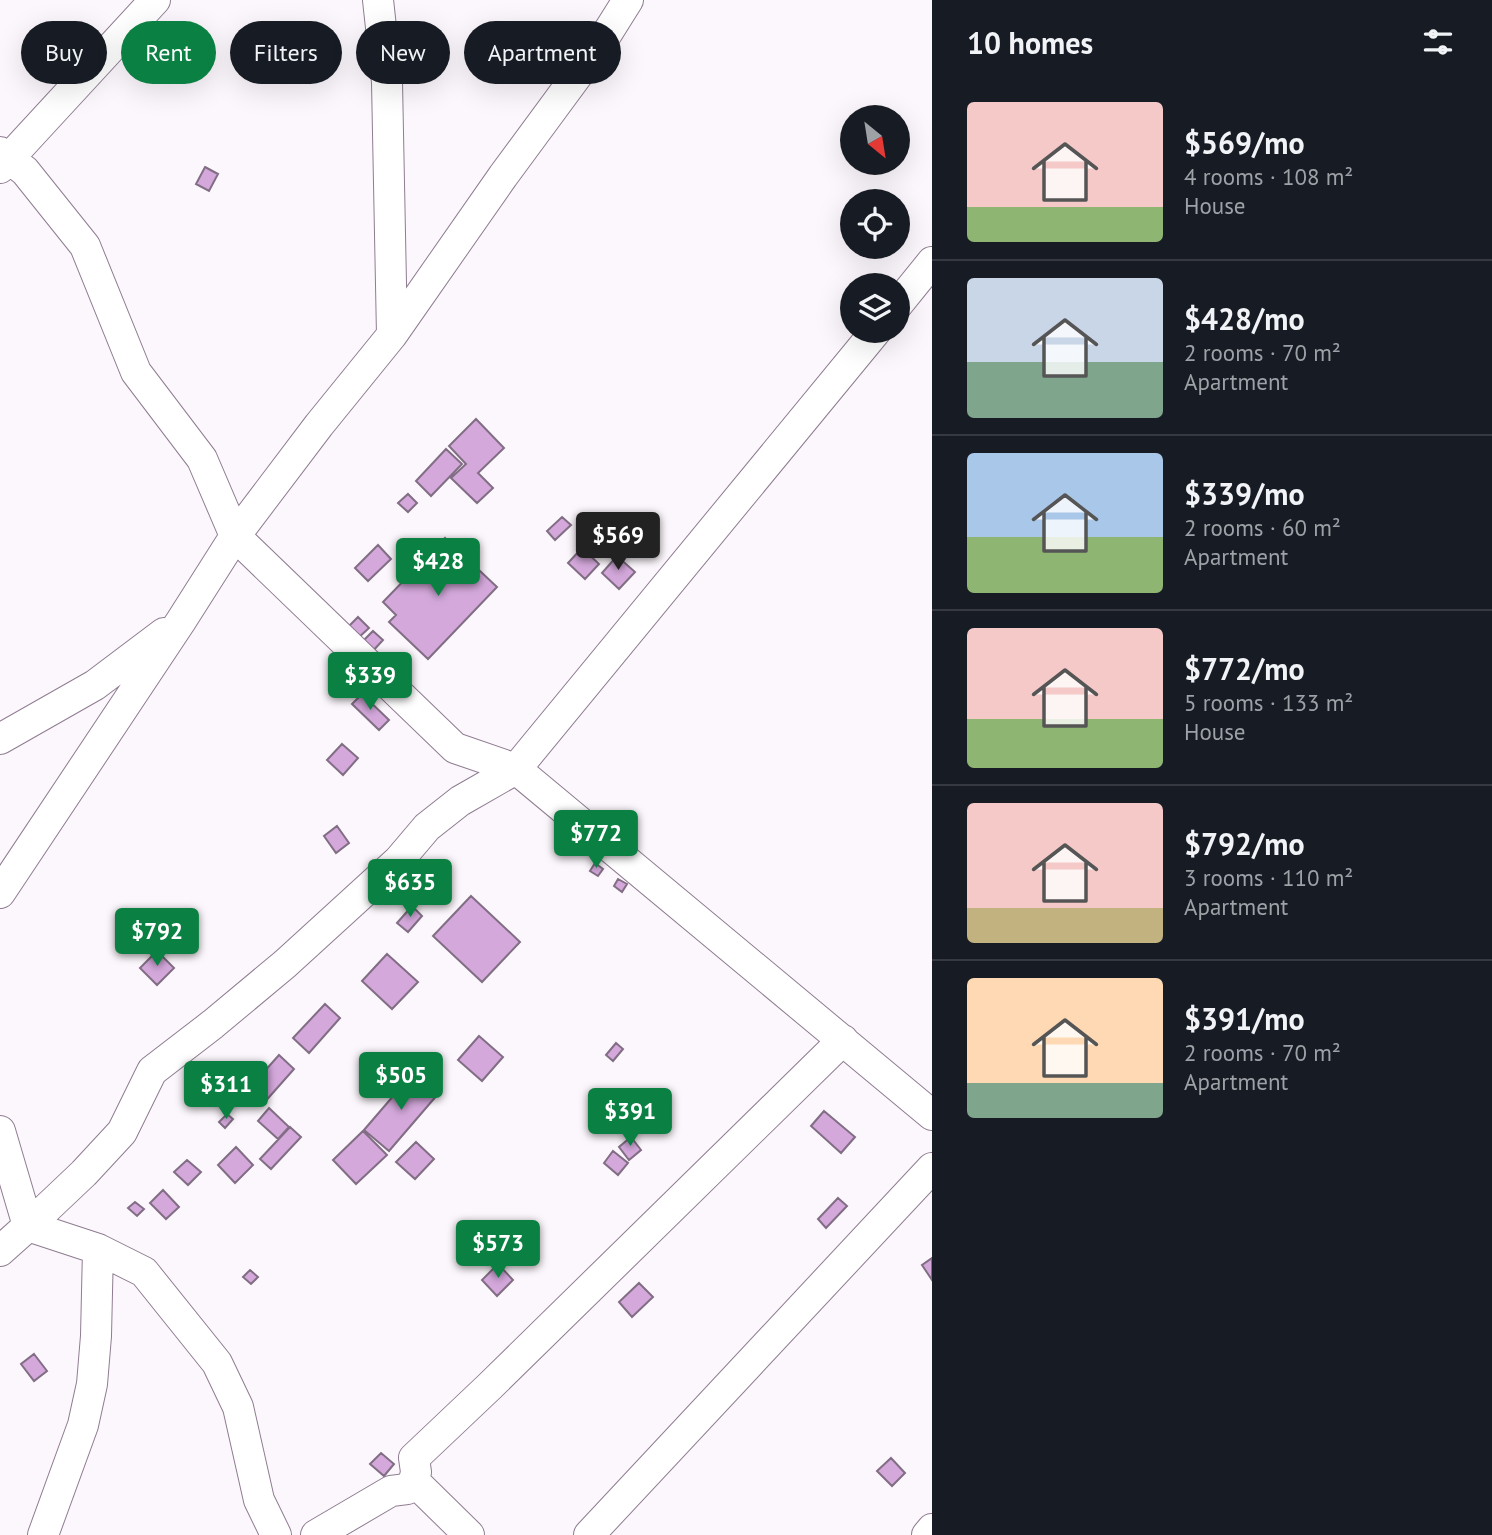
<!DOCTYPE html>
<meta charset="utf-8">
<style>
:root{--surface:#171b24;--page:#242831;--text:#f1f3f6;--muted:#9ea1a6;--line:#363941;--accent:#0b8043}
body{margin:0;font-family:"PT Sans",sans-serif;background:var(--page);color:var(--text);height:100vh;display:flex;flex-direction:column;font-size:26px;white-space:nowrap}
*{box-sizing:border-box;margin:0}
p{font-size:23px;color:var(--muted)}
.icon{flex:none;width:38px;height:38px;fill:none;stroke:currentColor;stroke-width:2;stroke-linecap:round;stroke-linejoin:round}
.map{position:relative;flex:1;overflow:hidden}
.panel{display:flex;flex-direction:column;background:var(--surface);width:560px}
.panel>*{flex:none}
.banner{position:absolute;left:21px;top:21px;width:665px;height:63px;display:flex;gap:14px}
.needle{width:46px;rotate:150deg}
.controls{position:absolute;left:840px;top:105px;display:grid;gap:14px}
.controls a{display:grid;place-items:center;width:70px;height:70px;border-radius:50%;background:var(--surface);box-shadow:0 7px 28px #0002;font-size:35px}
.price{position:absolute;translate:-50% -60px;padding:0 16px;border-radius:7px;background:var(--accent);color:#fff;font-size:23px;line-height:46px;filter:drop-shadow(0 2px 4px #0008)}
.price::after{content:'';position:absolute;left:50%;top:42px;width:21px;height:16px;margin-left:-10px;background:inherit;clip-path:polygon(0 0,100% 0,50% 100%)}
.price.selected{background:#222;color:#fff}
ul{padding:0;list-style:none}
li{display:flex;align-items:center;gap:21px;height:175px;padding:0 35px}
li+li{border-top:2px solid var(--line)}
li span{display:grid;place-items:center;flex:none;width:196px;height:140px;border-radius:7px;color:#555}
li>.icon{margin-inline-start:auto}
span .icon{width:84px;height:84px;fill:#fffc;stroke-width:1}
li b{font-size:30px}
h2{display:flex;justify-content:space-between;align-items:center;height:84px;padding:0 35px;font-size:30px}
.chip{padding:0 24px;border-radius:32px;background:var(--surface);box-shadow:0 7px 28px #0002;font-size:24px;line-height:63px}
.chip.selected{background:var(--accent);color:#fff}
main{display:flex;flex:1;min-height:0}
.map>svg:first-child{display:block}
.building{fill:#d4a8db;stroke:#816e84;stroke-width:2}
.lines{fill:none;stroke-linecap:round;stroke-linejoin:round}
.minor-casing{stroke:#8f7c92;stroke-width:32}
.minor{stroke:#fff;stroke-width:30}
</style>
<main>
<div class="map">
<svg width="932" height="1535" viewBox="0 0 932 1535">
<rect width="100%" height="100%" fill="#fcf7fc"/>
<!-- building -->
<path class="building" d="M205,167l13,7 -9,17 -13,-7z
M476,419l28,29 -26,25 15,15 -16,15 -26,-25 15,-14 -17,-18z
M446,449l16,15 -31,32 -15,-15z
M408,494l9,9 -9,9 -10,-9z
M562,517l9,8 -16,15 -8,-9z
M445,538l52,49 -69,72 -39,-37 7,-7 -13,-13z
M378,545l13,14 -23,22 -13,-13z
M582,548l17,16 -14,15 -17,-16z
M617,556l18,16 -16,17 -17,-16z
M358,617l11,11 -12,11 -10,-11z
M373,631l10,9 -12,13 -10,-10z
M362,694l27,26 -10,10 -27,-26z
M342,744l16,14 -15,17 -16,-15z
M337,826l12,17 -13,10 -12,-17z
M595,863l8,6 -5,7 -8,-5z
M618,879l9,5 -5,8 -8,-6z
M471,896l49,46 -38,40 -49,-46z
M412,906l10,10 -14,16 -11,-9z
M157,951l17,17 -17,17 -17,-17z
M387,954l31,28 -26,27 -30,-28z
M325,1004l15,14 -31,35 -16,-15z
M479,1036l24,21 -21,24 -24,-21z
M616,1043l7,6 -10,12 -7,-6z
M279,1055l15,14 -31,35 -16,-13z
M413,1073l25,21 -49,57 -25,-21z
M239,1082l9,8 -13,16 -9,-8z
M269,1108l20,19 -11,12 -20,-18z
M824,1111l31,26 -14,16 -30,-27z
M227,1114l6,5 -8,9 -6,-6z
M290,1127l11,10 -30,32 -11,-10z
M363,1131l24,24 -31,29 -23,-24z
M631,1137l10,13 -12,10 -10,-13z
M416,1142l18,17 -19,20 -19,-17z
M236,1147l17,18 -18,18 -17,-18z
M613,1151l15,12 -10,12 -14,-12z
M187,1160l14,12 -13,13 -14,-13z
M163,1190l16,17 -13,12 -16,-16z
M838,1198l9,8 -21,22 -8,-9z
M135,1202l9,7 -7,7 -9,-8z
M932,1258v22l-10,-15z
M498,1264l15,16 -16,16 -15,-16z
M250,1270l8,7 -7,7 -8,-7z
M639,1283l14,14 -21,20 -13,-15z
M34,1354l13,17 -13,10 -13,-17z
M381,1453l13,11 -10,12 -14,-12z
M891,1458l14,15 -13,13 -15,-15z"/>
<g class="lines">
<!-- minor casing -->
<g class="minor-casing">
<path id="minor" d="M378,0l9,82 5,253
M0,152l25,19 60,75 51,126 66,87 33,77 220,212 61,21 360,-438
M0,168l155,-168
M898,304l34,-42
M0,739l95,-54 69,-52
M0,893l181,-272 54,-85 84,-111 73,-90 111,-159 98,-133 27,-43
M0,1131l28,95 56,-53 38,-41 30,-61 61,-47 72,-60 114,-104 28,-33 33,-26 56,-32 416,346
M0,1251l28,-25 70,23 46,23 73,91 21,44 21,93 17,35
M414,1481l55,54
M43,1535l40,-110 9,-41 4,-48 2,-87
M316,1535l75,-44 16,-2 7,-8 2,-9 -2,-14 76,-72 353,-346
M589,1535l343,-367
M927,1535l5,-6"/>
</g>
<!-- minor -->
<use href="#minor" class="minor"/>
</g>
</svg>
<div class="controls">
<a><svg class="needle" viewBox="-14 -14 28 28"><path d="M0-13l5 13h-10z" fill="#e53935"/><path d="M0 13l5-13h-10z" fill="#9ea1a6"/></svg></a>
<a><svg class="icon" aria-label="locate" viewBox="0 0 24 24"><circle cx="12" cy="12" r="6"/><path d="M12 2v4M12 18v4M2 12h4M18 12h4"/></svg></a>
<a><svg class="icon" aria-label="layers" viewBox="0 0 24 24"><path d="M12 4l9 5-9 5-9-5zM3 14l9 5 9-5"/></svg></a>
</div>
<b class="price selected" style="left:618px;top:572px">$569</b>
<b class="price" style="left:438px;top:598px">$428</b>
<b class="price" style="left:370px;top:712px">$339</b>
<b class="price" style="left:596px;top:870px">$772</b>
<b class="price" style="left:410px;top:919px">$635</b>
<b class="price" style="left:157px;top:968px">$792</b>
<b class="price" style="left:401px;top:1112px">$505</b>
<b class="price" style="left:226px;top:1121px">$311</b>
<b class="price" style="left:630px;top:1148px">$391</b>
<b class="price" style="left:498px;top:1280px">$573</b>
<div class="banner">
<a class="chip">Buy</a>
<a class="chip selected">Rent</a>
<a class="chip">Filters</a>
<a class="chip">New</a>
<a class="chip">Apartment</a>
</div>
</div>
<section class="panel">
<h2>10 homes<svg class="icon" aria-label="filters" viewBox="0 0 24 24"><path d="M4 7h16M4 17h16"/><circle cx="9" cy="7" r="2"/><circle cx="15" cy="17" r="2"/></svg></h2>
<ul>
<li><span style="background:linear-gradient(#f6c9c9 75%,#8fb573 0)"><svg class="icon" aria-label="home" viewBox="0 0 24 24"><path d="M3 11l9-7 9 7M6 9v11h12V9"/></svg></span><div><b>$569/mo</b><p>4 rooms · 108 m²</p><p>House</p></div></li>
<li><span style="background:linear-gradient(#c9d6e8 60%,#7fa58c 0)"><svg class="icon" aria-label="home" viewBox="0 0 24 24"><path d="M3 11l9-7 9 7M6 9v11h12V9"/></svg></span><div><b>$428/mo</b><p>2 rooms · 70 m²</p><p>Apartment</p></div></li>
<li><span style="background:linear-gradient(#a9c7e8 60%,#8fb573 0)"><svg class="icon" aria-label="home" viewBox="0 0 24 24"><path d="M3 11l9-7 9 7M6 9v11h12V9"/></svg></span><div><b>$339/mo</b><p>2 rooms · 60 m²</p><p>Apartment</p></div></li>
<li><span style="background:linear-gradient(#f6c9c9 65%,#8fb573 0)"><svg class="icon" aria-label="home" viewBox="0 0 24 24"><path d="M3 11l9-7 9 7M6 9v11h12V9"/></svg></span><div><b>$772/mo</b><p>5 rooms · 133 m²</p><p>House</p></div></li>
<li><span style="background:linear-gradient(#f6c9c9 75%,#c2b280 0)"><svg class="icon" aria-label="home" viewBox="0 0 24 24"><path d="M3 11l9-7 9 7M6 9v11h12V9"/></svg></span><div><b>$792/mo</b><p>3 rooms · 110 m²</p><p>Apartment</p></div></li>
<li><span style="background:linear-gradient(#ffd9b3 75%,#7fa58c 0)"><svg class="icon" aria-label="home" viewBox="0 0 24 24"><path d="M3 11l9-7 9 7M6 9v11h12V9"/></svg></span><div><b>$391/mo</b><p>2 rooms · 70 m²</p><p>Apartment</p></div></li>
</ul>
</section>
</main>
